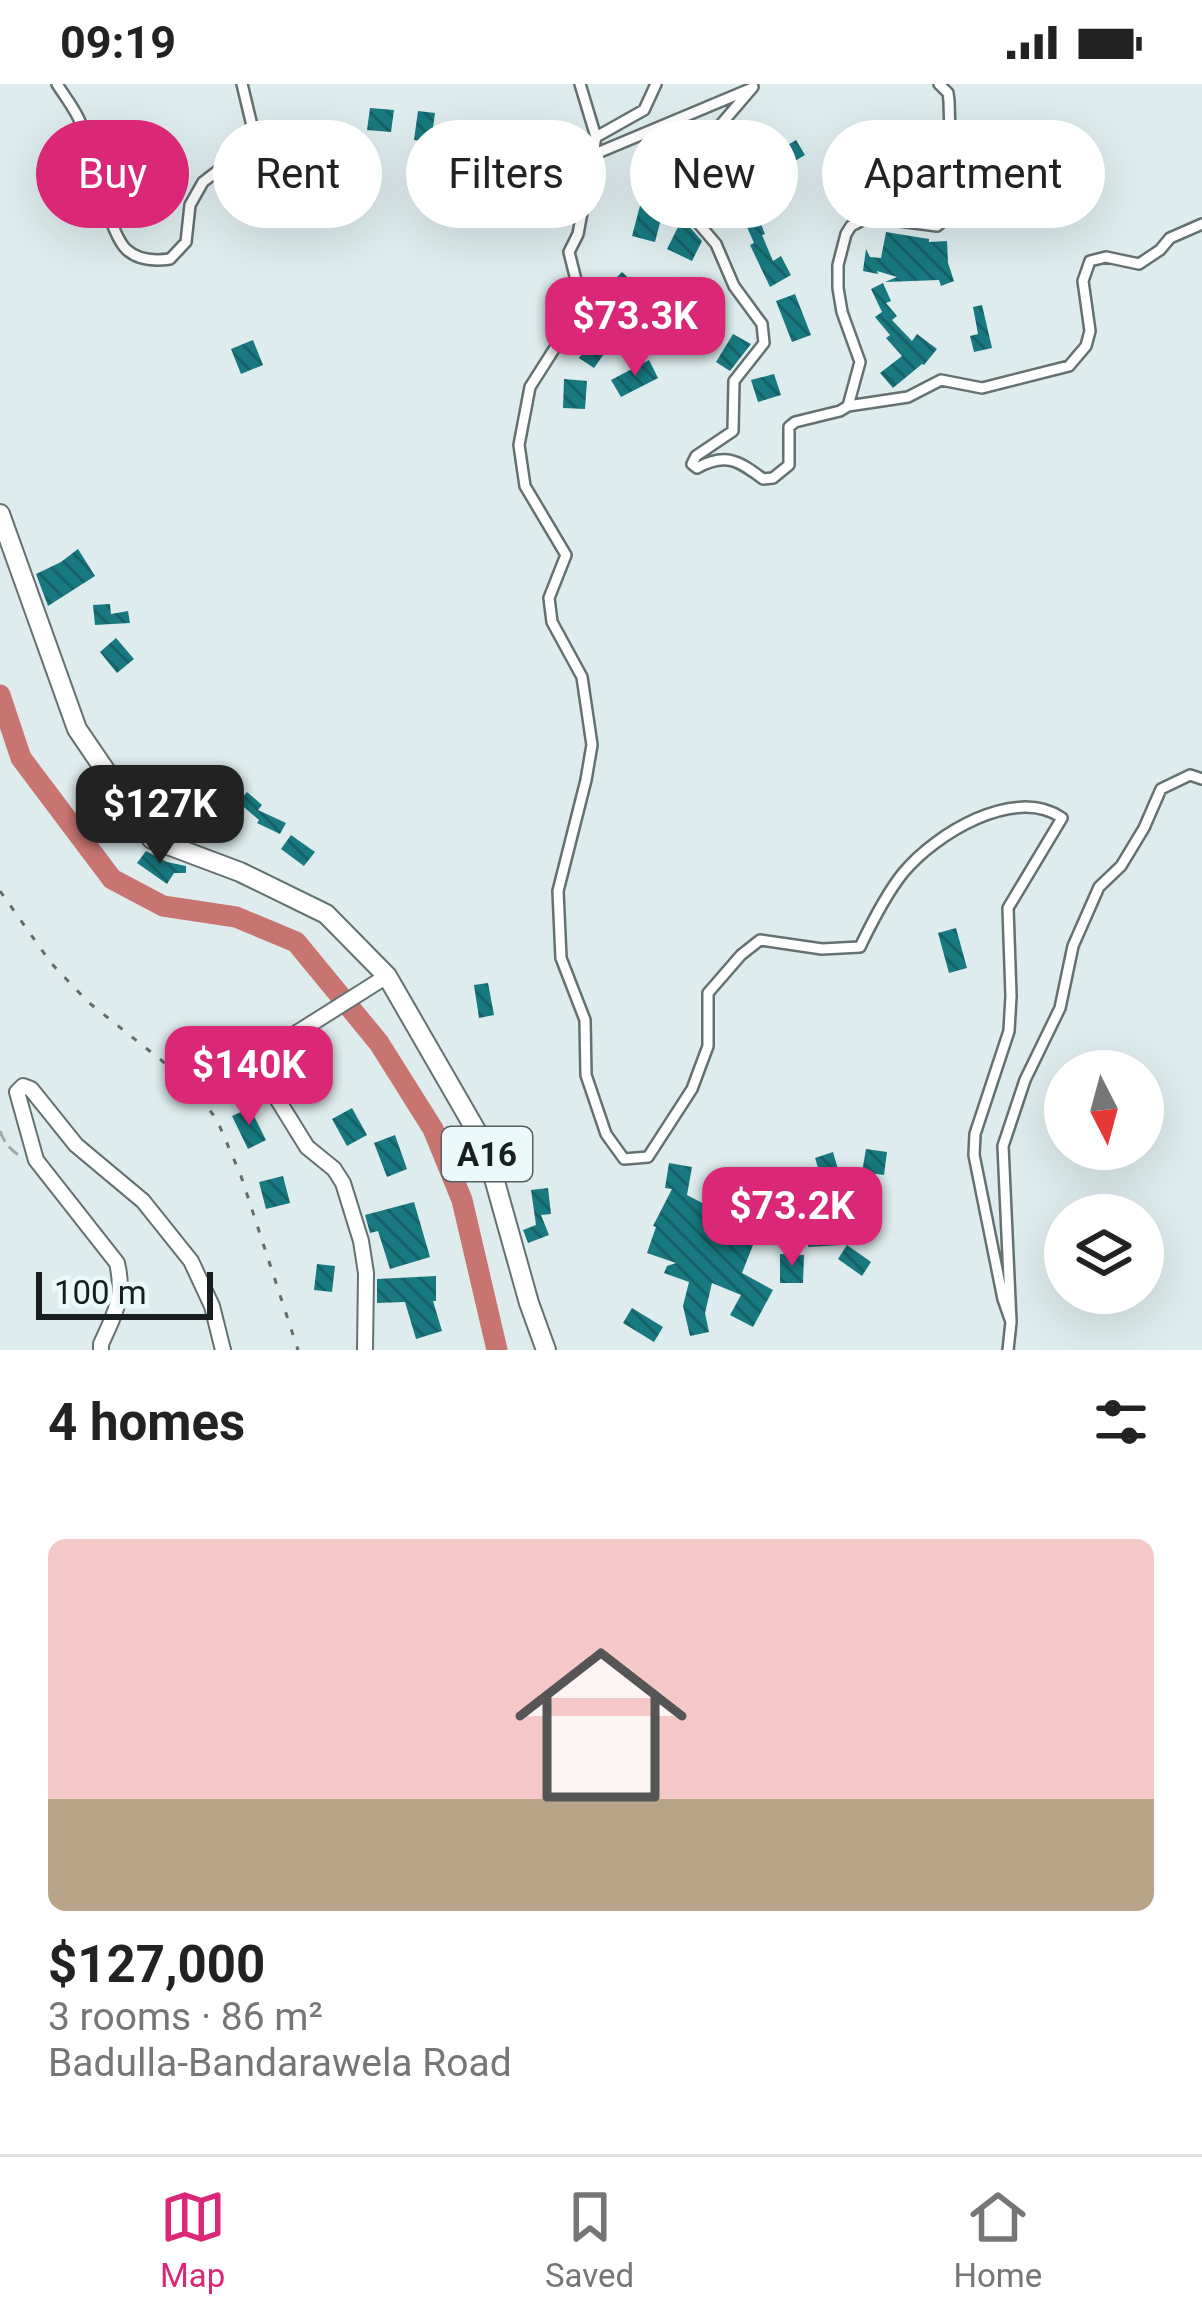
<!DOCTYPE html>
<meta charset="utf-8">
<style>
:root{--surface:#fff;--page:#f2f2f2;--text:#222;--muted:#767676;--line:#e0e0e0;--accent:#db2777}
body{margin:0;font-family:Roboto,sans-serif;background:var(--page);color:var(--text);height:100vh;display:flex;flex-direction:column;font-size:45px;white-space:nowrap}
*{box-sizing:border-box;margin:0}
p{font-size:39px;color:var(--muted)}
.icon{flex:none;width:66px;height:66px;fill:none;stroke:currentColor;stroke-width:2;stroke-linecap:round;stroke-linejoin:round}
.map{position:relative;height:1266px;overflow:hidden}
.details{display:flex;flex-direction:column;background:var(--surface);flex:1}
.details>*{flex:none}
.guide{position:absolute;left:36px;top:36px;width:1131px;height:108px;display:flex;gap:24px}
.needle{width:78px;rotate:174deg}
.tools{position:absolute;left:1044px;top:966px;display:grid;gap:24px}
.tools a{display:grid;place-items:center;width:120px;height:120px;border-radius:50%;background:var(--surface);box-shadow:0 12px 48px #0002;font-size:60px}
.scale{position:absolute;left:36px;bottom:30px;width:177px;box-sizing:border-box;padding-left:12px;border:6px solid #181d1e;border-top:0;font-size:33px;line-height:42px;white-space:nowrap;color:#181d1e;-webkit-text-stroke:9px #ebf9fa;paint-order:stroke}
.price{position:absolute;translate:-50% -102px;padding:0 27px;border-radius:24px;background:var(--accent);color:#fff;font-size:39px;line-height:78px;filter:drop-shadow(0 3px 6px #0008)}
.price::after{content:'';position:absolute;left:50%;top:72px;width:36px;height:27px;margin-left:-18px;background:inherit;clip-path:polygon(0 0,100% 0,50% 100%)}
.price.on{background:#222;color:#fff}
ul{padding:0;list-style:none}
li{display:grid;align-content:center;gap:24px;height:636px;padding:0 48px}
li span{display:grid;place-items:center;height:372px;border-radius:18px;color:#555}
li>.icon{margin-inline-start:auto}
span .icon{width:216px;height:216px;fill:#fffc;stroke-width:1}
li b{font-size:51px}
h2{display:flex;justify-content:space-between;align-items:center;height:144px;padding:0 48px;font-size:51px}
.chip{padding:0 42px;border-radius:54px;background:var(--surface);box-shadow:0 12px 48px #0002;font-size:42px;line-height:108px}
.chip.on{background:var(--accent);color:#fff}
.status{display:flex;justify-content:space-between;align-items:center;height:84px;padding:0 60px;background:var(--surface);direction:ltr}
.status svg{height:33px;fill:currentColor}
.tabs{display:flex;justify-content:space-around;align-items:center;height:168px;border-top:3px solid var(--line);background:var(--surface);font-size:33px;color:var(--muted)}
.tabs a{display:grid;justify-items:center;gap:6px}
.tabs .on{color:var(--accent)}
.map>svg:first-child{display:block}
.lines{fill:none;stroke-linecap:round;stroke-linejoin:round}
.river{stroke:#c87571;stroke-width:21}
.building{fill:url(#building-back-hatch)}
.street-casing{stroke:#647171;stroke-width:14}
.secondary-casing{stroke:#647171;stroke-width:18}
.highway-casing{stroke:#647171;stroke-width:22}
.path{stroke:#9faaab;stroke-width:3;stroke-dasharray:12 6;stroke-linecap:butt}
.street{stroke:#fff;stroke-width:9}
.secondary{stroke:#fff;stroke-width:14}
.highway{stroke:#fff;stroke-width:18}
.rail{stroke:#636b6c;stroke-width:3;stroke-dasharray:6 12;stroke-linecap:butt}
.labels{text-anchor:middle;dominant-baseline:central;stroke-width:10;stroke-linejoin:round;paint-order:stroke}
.shield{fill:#ebf9fa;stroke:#575f60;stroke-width:3}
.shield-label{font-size:33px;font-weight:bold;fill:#181d1e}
</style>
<div class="status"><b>09:19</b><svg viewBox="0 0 49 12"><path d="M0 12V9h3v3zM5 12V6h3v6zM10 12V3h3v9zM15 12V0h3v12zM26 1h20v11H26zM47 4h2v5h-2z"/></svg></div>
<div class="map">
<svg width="1202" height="1266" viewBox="0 0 1202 1266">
<defs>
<pattern id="building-back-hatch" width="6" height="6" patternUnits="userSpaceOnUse" patternTransform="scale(3)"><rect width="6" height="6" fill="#187980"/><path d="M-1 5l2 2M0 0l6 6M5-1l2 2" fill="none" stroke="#156368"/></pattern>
</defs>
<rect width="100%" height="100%" fill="#deeced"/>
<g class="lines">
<!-- river -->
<path class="river" d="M0,611l21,63 91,121 51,27 73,11 60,25 83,101 54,86 29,71 35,150"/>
</g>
<!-- building -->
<path class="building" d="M370,24l24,2 -3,22 -24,-2z
M418,27l17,2 -4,29 -17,-2z
M796,56l9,15 -17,10 -1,-3 -43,20 -12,-27 -14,20 -13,-9 18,-25 24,16 19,-9 3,8z
M149,89l23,24 -18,17 -23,-24z
M646,99l23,5 -14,54 -23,-6z
M993,100l43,11 -2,9 -43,-7z
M750,102l8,20 -4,1 11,27 -3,1 11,26 8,-5 10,19 -21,12 -20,-42 4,-2 -22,-50z
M681,137l7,4 14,16 -10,20 -25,-12z
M886,148l43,7v3l18,-1 1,22 6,18 -13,5 -2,-6 -54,2 12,-5 -20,-6 1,3 -15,-3 3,-22 4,8 11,1z
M622,188l18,17 -20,20 -17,-18z
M883,199l8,18 -5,2 11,13 -5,4 20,21 5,-7 20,15 -13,16 -2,-1 -29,24 -13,-15 22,-17 -16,-18 4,-3 -15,-18 7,-5 -11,-23z
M795,210l16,41 -19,7 -16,-41z
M982,221l10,43 -18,4 -4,-16 8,-2 -5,-27z
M681,228l16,4 -8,32 -16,-4z
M597,250l14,10 -17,24 -15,-10z
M733,250l18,10 -21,27 -14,-9z
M253,256l10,25 -22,9 -10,-25z
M649,276l9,18 -37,19 -10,-17z
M774,290l7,21 -23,7 -7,-22z
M564,295l23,2 -2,28 -22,-1z
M78,465l17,27 -47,30 -12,-32 25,-12z
M110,520l1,10 17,-3 2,12 -35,2 -2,-20z
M116,554l18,21 -17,14 -17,-21z
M184,681l48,21 -9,27 -28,-11 2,-7 -22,-13z
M247,708l15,13 -4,5 28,13 -6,11 -23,-11 2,-3 -21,-18z
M291,751l24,17 -11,14 -23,-17z
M146,767l21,11 19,4v7h-12l-7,11 -30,-21z
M956,844l11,40 -18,5 -11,-40z
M488,899l6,32 -15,3 -5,-33z
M229,947l18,25 4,-2 2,14 -8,4 -11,-24 -9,6 -10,-14z
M250,1024l16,32 -18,9 -16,-33z
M352,1024l15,27 -20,11 -15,-27z
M395,1051l12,34 -20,8 -13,-34z
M866,1065l21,3 -3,23 -22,-3z
M833,1068l14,49 -26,8 4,20 15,-1 1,17 -33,2 1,-17 -7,-41 22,-3 -9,-28z
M669,1079l23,4 -5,28 38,20 7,-12 16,9 -14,25 19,8 -11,28 31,17 -20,37 -23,-12 11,-20 -29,-12 -7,30 4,19 -19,4 -7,-30 6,-24 -25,-9 3,-7 9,-3 -29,-10 9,-26 -3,-1 19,-37 -7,-1z
M283,1092l7,27 -24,6 -7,-27z
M548,1104l3,26 -10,1 8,20 -21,8 -5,-13 13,-5 -5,-35z
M414,1118l16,55 -40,12 -12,-38 -8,2 -5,-18z
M847,1161l24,17 -9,14 -24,-17z
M780,1170l24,1 -1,28h-23z
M317,1180l18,2 -3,26 -18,-2z
M436,1192v25h-3l9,30 -26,8 -11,-37 -28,1v-24z
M632,1224l31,19 -9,15 -31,-19z"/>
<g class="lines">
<!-- street casing -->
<g class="street-casing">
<path id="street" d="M57,0c8,13 19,26 24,40 9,25 28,109 45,125 11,11 29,12 44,10l16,-17 4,-37 13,-23 38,-29 13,-19 -12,-50
M580,0l16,53 -18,97 -9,18 8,32v23l-12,25 -35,55 -11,58 6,41 41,69 -17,43 3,24 30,55 10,68 -6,35 -28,111 3,67 24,62 1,55 20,59 18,25 24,-2 44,-68 16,-43v-53l33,-38 19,-15 62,9 38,-2c12,-25 26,-53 43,-74 32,-39 112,-88 159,-55l-54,90 3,88 -2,35 -34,103 -1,21 29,144 8,23
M753,3l-54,63 -13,39 1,21 29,34 18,42 28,38 2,19 -30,38 -1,50 -37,25 -4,8 5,4c29,-16 42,-7 66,11l10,-1 16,-13v-38l6,-5 45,-11 8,-5 12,-44 -18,-50 -4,-24v-23l8,-31 5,-8 18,-9 68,9 12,-10 3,-10 -3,-105 -1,-8 -9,-9
M596,53l48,-27 12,-26
M595,70l155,-65
M848,322l60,-9 33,-17 41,8 87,-22 17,-20 4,-15 -7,-50 7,-20 16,-4 33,7 21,-14 10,-12 32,-14
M1008,1266l3,-28 -8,-176 22,-66 35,-72 13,-62 26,-59 22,-21 23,-38 17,-39 29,-14 12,4"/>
</g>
<!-- secondary casing -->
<g class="secondary-casing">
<path id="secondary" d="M101,1266v-6c14,-31 24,-47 16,-81l-81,-103 -19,-68 6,-6 8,3 45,56 67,56 48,60 21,45 11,44
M365,1266l1,-77 -5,-32 -18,-58 -9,-14 -27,-22 -42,-68 -1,-19 31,-26 92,-58"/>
</g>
<!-- highway casing -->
<g class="highway-casing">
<path id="highway" d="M0,430l77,215 75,110 88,33 86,42 61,62 98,170 44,157 17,47"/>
</g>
<!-- path -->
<path class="path" d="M0,1047c3,10 13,23 23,26"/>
<!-- street -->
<use href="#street" class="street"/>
<!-- secondary -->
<use href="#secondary" class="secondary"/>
<!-- highway -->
<use href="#highway" class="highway"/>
<!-- rail -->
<path class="rail" d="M0,807l51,72 37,39 73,58 36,33 20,27 24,56 57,174"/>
</g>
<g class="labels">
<!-- shield labels -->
<rect class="shield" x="442" y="1043" width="90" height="54" rx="9"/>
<g class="shield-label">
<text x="487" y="1070">A16</text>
</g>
</g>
</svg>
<div class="tools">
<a><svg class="needle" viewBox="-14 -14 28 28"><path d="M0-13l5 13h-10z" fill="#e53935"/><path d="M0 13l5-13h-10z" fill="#767676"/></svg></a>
<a><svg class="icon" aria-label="layers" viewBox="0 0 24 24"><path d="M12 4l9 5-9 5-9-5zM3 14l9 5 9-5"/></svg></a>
</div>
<div class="scale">100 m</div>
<b class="price" style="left:635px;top:295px">$73.3K</b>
<b class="price on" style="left:160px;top:783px">$127K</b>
<b class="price" style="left:249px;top:1044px">$140K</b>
<b class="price" style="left:792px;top:1185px">$73.2K</b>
<div class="guide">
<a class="chip on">Buy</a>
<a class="chip">Rent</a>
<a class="chip">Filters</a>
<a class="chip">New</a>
<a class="chip">Apartment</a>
</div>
</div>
<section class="details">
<h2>4 homes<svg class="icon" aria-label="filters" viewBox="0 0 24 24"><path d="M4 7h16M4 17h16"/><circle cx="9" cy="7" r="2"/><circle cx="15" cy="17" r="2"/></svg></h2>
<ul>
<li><span style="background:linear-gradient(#f6c9c9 70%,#b9a48a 0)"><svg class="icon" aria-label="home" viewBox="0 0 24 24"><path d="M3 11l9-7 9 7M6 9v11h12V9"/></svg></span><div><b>$127,000</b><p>3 rooms · 86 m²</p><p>Badulla-Bandarawela Road</p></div></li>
</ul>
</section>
<nav class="tabs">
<a class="on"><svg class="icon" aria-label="map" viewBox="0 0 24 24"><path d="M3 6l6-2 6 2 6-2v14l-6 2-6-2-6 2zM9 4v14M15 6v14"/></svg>Map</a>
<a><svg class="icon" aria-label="saved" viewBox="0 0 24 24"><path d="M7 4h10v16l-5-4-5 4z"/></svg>Saved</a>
<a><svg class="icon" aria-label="home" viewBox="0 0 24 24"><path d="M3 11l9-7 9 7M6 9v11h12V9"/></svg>Home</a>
</nav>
